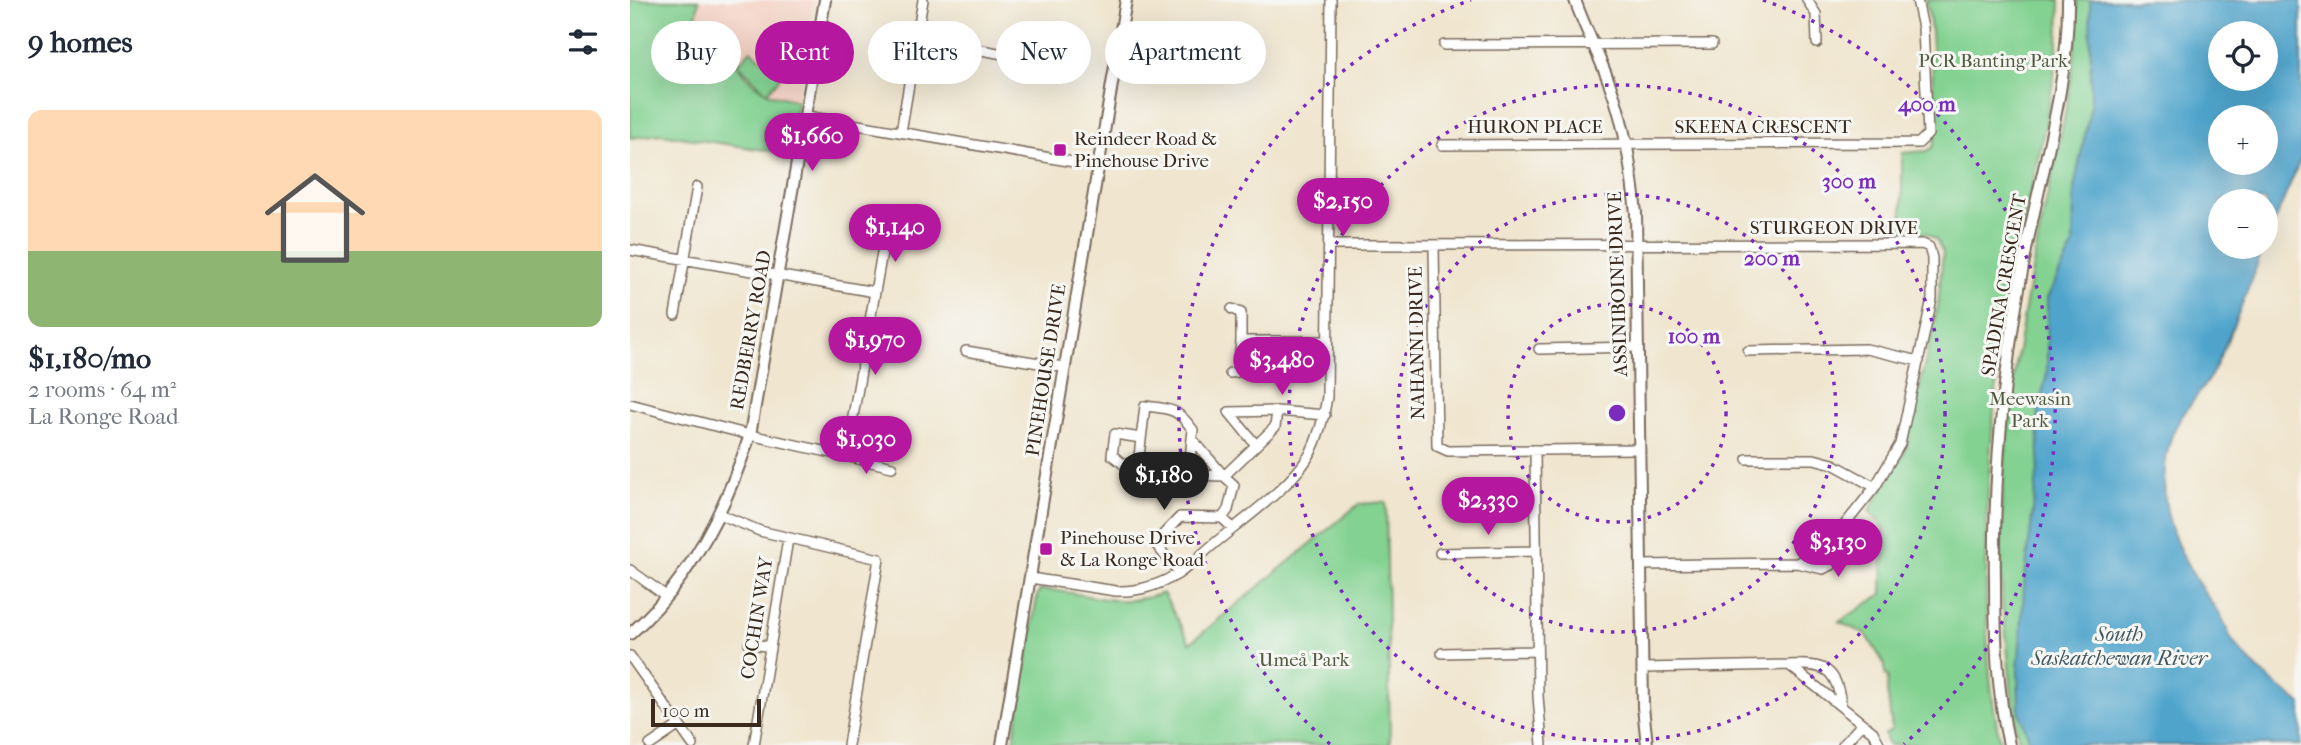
<!DOCTYPE html>
<meta charset="utf-8">
<style>
:root{--surface:#fff;--page:#f2f2f3;--text:#1f2937;--muted:#747a83;--line:#e0e1e3;--accent:#b5179e}
body{margin:0;font-family:"IM FELL French Canon",serif;background:var(--page);color:var(--text);height:100vh;display:flex;flex-direction:column;font-size:26px;white-space:nowrap}
*{box-sizing:border-box;margin:0}
p{font-size:23px;color:var(--muted)}
.icon{flex:none;width:38px;height:38px;fill:none;stroke:currentColor;stroke-width:2;stroke-linecap:round;stroke-linejoin:round}
.map{position:relative;flex:1;overflow:hidden}
.panel{display:flex;flex-direction:column;background:var(--surface);width:630px}
.panel>*{flex:none}
.hud{position:absolute;left:21px;top:21px;width:665px;height:63px;display:flex;gap:14px}
.controls{position:absolute;left:1578px;top:21px;display:grid;gap:14px}
.controls a{display:grid;place-items:center;width:70px;height:70px;border-radius:50%;background:var(--surface);box-shadow:0 7px 28px #0002;font-size:35px}
.scale{position:absolute;left:21px;bottom:18px;width:110px;box-sizing:border-box;padding-left:7px;border:4px solid #3b2a1e;border-top:0;font-size:19px;line-height:24px;white-space:nowrap;color:#3b2a1e;-webkit-text-stroke:5px #f6f6f2;paint-order:stroke}
.price{position:absolute;translate:-50% -60px;padding:0 16px;border-radius:24px;background:var(--accent);color:#fff;font-size:23px;line-height:46px;filter:drop-shadow(0 2px 4px #0008)}
.price::after{content:'';position:absolute;left:50%;top:42px;width:21px;height:16px;margin-left:-10px;background:inherit;clip-path:polygon(0 0,100% 0,50% 100%)}
.price.selected{background:#222;color:#fff}
ul{padding:0;list-style:none}
li{display:grid;align-content:center;gap:14px;height:371px;padding:0 28px}
li+li{border-top:2px solid var(--line)}
li span{display:grid;place-items:center;height:217px;border-radius:14px;color:#555}
li>.icon{margin-inline-start:auto}
span .icon{width:126px;height:126px;fill:#fffc;stroke-width:1}
li b{font-size:30px}
h2{display:flex;justify-content:space-between;align-items:center;height:84px;padding:0 28px;font-size:30px}
.pill{padding:0 24px;border-radius:32px;background:var(--surface);box-shadow:0 7px 28px #0002;font-size:24px;line-height:63px}
.pill.selected{background:var(--accent);color:#fff}
main{display:flex;flex:1;min-height:0}
.map>svg:first-child{display:block}
.built{fill:#f6d2c4}
.green{fill:#83d292;stroke:#5f7e58;stroke-width:2}
.water{fill:#50a4cc;stroke:#466775;stroke-width:2;fill-rule:evenodd}
.lines{fill:none;stroke-linecap:round;stroke-linejoin:round}
.minor-casing{stroke:#7a6b5c;stroke-width:12}
.tertiary-casing{stroke:#7a6b5c;stroke-width:14}
.minor{stroke:#fff;stroke-width:9}
.tertiary{stroke:#fff;stroke-width:10}
.ring{fill:none;stroke:#7b2cbf;stroke-width:3.5;stroke-dasharray:3.5 7}
.poi-dot{fill:#b5179e;stroke:#f6f6f2;stroke-width:2.5}
.labels{text-anchor:middle;dominant-baseline:central;stroke-width:6;stroke-linejoin:round;paint-order:stroke}
.park-label{font-size:19px;fill:#515c41;stroke:#f6f6f2}
.street-label{font-size:19px;fill:#3b2a1e;stroke:#f6f6f2}
.poi-label{font-size:19px;fill:#3b2a1e;stroke:#f6f6f2;text-anchor:start}
.water-label{font-size:21px;font-style:italic;fill:#435b64;stroke:#f6f6f2}
.centre{fill:#7b2cbf;stroke:#f6f6f2;stroke-width:3.5}
.ring-label{font-size:21px;text-anchor:middle;font-weight:bold;fill:#7b2cbf;stroke:#f6f6f2;stroke-width:6;stroke-linejoin:round;paint-order:stroke}
</style>
<main>
<section class="panel">
<h2>9 homes<svg class="icon" aria-label="filters" viewBox="0 0 24 24"><path d="M4 7h16M4 17h16"/><circle cx="9" cy="7" r="2"/><circle cx="15" cy="17" r="2"/></svg></h2>
<ul>
<li><span style="background:linear-gradient(#ffd9b3 65%,#8fb573 0)"><svg class="icon" aria-label="home" viewBox="0 0 24 24"><path d="M3 11l9-7 9 7M6 9v11h12V9"/></svg></span><div><b>$1,180/mo</b><p>2 rooms · 64 m²</p><p>La Ronge Road</p></div></li>
</ul>
</section>
<div class="map">
<svg width="1671" height="745" viewBox="0 0 1671 745">
<rect width="100%" height="100%" fill="#f6f6f2"/>
<filter id="ink" filterUnits="userSpaceOnUse"><feTurbulence type="fractalNoise" baseFrequency=".0143" numOctaves="2"/><feDisplacementMap in="SourceGraphic" scale="14" xChannelSelector="R" yChannelSelector="G"/><feConvolveMatrix kernelMatrix="1 2 1 2 8 2 1 2 1" color-interpolation-filters="sRGB"/></filter>
<filter id="wash" filterUnits="userSpaceOnUse"><feTurbulence type="fractalNoise" baseFrequency=".00686" numOctaves="4" result="noise"/><feDisplacementMap in="SourceGraphic" scale="28" xChannelSelector="R" yChannelSelector="G"/><feGaussianBlur stdDeviation="1.57" result="paint"/><feColorMatrix in="noise" values="0 0 0 0 0 0 0 0 0 0 0 0 0 0 0 0 0 1.4 0 .05"/><feComposite in="paint" operator="in"/></filter>
<g filter="url(#wash)">
<rect width="100%" height="100%" fill="#f0e5ce"/>
<!-- built -->
<path class="built" d="M69,0h115l-17,101 -31,-8 -14,-9 -16,-19 -9,-24 -32,-16z"/>
<!-- green -->
<path class="green" d="M0,0h69l-4,25 32,16c8,22 18,39 39,51l-28,-28 13,-14 30,26 -14,17 30,8 -8,53 -128,-20 -31,4z
M1296,0h134c0,83 -26,169 -42,250 -22,108 -32,217 -32,326 0,57 2,114 15,169h-112l-4,-11 7,-5 -5,-39 1,-14 -3,-1v-10l-19,-31 -27,-12 43,-28 2,-67 -15,-16 36,-59 33,-146 5,-54 -7,-13 -10,-6 -24,3v-83l25,-2 6,-4c5,-15 1,-27 0,-43 -1,-34 1,-71 -7,-104z
M1447,0h17l4,84 -58,661h-20c-7,-30 -9,-59 -12,-89 -1,-19 -5,-39 -6,-58 -6,-118 12,-238 35,-353 15,-77 42,-167 40,-245z
M756,502l4,243h-377l24,-149 3,-6c47,0 72,21 123,3l27,50 169,-139z"/>
<!-- water -->
<path class="water" d="M1460,0h211v158l-35,84v-41h-45v46h43c-16,41 -31,83 -50,123 -11,21 -36,46 -43,68 -21,70 9,121 49,177 5,7 7,16 11,23 13,22 49,51 70,66v41h-270l-12,-34 -1,-41 7,-94 14,-117 -1,-48 9,-38v-75l26,-52 1,-58 17,-83zM1591,33h45v46h-45zM1591,117h45v46h-45z"/>
</g>
<g filter="url(#ink)">
<g class="lines">
<!-- minor casing -->
<g class="minor-casing">
<path id="minor" d="M1177,0l9,14 1,29
M286,38l98,18
M814,45l268,-1
M176,116l291,50
M271,132l22,-132
M812,145l477,-2 9,-9 -5,-106 -6,-28
M698,245l594,-1 7,3 3,11v41l-32,145 -25,43 -48,60 -30,16 -156,2
M804,245l3,201 11,5 191,-2
M0,250l245,42 -29,164 -96,-21 -120,-31
M245,292l11,-62
M45,315l22,-128
M611,341h86
M909,349l99,-2
M336,351l97,16
M1118,351l118,-2 53,12
M600,373l8,-1 3,-31v-28l-9,-4
M647,411l48,4
M511,438l-26,-4 -3,21 10,8 16,2 7,-59c26,3 32,2 48,24l-1,9
M905,450l3,246 4,49
M216,456l46,11
M1117,459h67l19,5 42,23
M89,514l41,17 119,28 -31,186
M592,518l6,-8 6,-25 -10,-9 -31,-1 -4,-5 3,-31 32,37 51,-49 2,-16 -48,1 27,33
M810,553l96,-2
M1167,563l26,6 9,-4 3,-9 2,-21
M0,570l36,26
M549,573l-24,-30 25,-26 42,1 11,10
M400,578l86,13c21,1 43,-6 62,-17 13,-9 25,-21 37,-31 28,-23 78,-58 95,-89 9,-18 14,-37 17,-57l4,-397
M119,643l21,4
M812,653l95,-2
M0,656l63,89
M1159,665c35,-1 47,2 52,39
M1013,668l146,-3 84,67 7,13
M20,745l28,-19
M124,745l34,-206
M1213,745l18,-20"/>
</g>
<!-- tertiary casing -->
<g class="tertiary-casing">
<path id="tertiary" d="M945,0c10,29 25,57 35,85 16,42 21,84 26,128l7,494 4,38
M0,634c60,-52 96,-126 120,-199l75,-435
M372,745l124,-745
M1379,745c-12,-53 -14,-109 -14,-163 -2,-114 10,-226 32,-337 16,-81 42,-162 41,-245"/>
</g>
<!-- minor -->
<use href="#minor" class="minor"/>
<!-- tertiary -->
<use href="#tertiary" class="tertiary"/>
</g>
</g>
<!-- distance rings -->
<g class="ring">
<circle cx="987" cy="413" r="109"/>
<circle cx="987" cy="413" r="219"/>
<circle cx="987" cy="413" r="328"/>
<path d="M700 744A438 438 0 0 1 841 0M1133 0A438 438 0 0 1 1274 744"/>
</g>
<!-- markers -->
<g class="poi-dot">
<rect x="423" y="143" width="14" height="14" rx="3.5"/>
<rect x="409" y="542" width="14" height="14" rx="3.5"/>
</g>
<g class="labels">
<!-- park labels -->
<g class="park-label">
<text x="1363" y="61">PCR Banting Park</text>
<text x="1400" y="399">Meewasin<tspan x="1400" dy="22">Park</tspan></text>
<text x="674" y="660">Umeå Park</text>
</g>
<!-- street labels -->
<g class="street-label">
<text x="905" y="127">HURON PLACE</text>
<text x="1133" y="127">SKEENA CRESCENT</text>
<text x="1204" y="228">STURGEON DRIVE</text>
<text transform="translate(988 284) rotate(-92)">ASSINIBOINE DRIVE</text>
<text transform="translate(1374 285) rotate(-80)">SPADINA CRESCENT</text>
<text transform="translate(121 330) rotate(-80)">REDBERRY ROAD</text>
<text transform="translate(787 343) rotate(-91)">NAHANNI DRIVE</text>
<text transform="translate(416 370) rotate(-81)">PINEHOUSE DRIVE</text>
<text transform="translate(127 618) rotate(-81)">COCHIN WAY</text>
</g>
<!-- poi labels -->
<g class="poi-label">
<text x="444" y="139">Reindeer Road &amp;<tspan x="444" dy="22">Pinehouse Drive</tspan></text>
<text x="430" y="538">Pinehouse Drive<tspan x="430" dy="22">&amp; La Ronge Road</tspan></text>
</g>
<!-- water labels -->
<g class="water-label">
<text x="1489" y="634">South<tspan x="1489" dy="24">Saskatchewan River</tspan></text>
</g>
</g>
<circle cx="987" cy="413" r="10" class="centre"/>
<g class="ring-label">
<text x="1297" y="111">400 m</text>
<text x="1219" y="188">300 m</text>
<text x="1142" y="265">200 m</text>
<text x="1064" y="343">100 m</text>
</g>
</svg>
<div class="controls">
<a><svg class="icon" aria-label="locate" viewBox="0 0 24 24"><circle cx="12" cy="12" r="6"/><path d="M12 2v4M12 18v4M2 12h4M18 12h4"/></svg></a>
<a>+</a>
<a>−</a>
</div>
<div class="scale">100 m</div>
<b class="price" style="left:182px;top:173px">$1,660</b>
<b class="price" style="left:713px;top:238px">$2,150</b>
<b class="price" style="left:265px;top:264px">$1,140</b>
<b class="price" style="left:245px;top:377px">$1,970</b>
<b class="price" style="left:652px;top:397px">$3,480</b>
<b class="price" style="left:236px;top:476px">$1,030</b>
<b class="price selected" style="left:534px;top:512px">$1,180</b>
<b class="price" style="left:858px;top:537px">$2,330</b>
<b class="price" style="left:1208px;top:579px">$3,130</b>
<div class="hud">
<a class="pill">Buy</a>
<a class="pill selected">Rent</a>
<a class="pill">Filters</a>
<a class="pill">New</a>
<a class="pill">Apartment</a>
</div>
</div>
</main>
